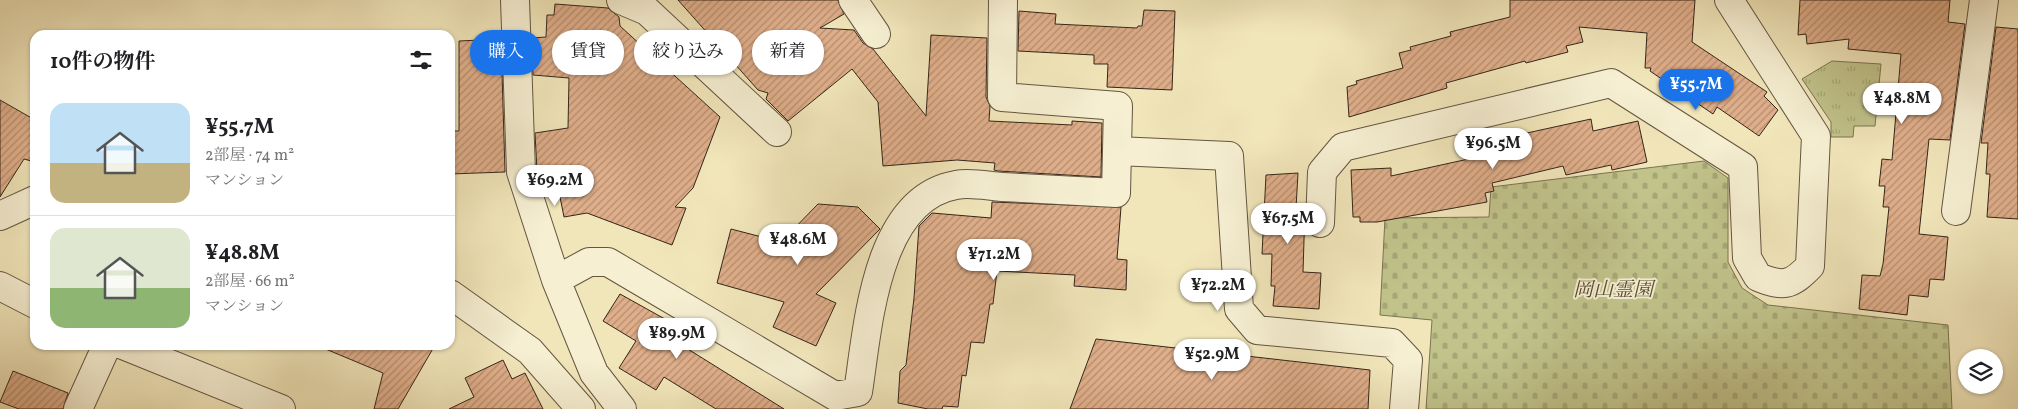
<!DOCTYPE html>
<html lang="ja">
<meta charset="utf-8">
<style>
:root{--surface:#fff;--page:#f6f6f6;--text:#202124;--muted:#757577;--line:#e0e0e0;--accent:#1a73e8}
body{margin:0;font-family:Vollkorn,"Noto Serif JP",serif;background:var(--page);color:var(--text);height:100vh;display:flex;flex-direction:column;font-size:19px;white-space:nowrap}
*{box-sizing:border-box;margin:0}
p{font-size:16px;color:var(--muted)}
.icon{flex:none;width:28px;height:28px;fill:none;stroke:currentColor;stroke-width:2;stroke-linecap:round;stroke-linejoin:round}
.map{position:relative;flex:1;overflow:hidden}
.side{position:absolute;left:30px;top:30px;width:425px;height:320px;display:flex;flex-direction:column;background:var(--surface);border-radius:15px;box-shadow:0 1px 4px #0004}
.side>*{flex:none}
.hud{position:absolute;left:470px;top:30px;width:475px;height:45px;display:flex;gap:10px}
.buttons{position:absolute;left:1958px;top:349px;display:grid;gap:10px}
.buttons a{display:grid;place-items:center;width:45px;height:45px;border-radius:50%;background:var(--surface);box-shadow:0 1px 4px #0004;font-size:25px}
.price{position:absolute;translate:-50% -42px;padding:0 11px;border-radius:18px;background:#fff;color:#222;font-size:16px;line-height:32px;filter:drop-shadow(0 1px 2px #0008)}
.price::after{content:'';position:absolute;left:50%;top:30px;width:15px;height:11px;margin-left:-8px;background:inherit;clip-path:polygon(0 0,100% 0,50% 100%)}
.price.current{background:var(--accent);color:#fff}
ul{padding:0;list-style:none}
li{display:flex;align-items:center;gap:15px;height:125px;padding:0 20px}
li+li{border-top:1px solid var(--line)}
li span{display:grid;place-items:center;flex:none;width:140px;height:100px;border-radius:15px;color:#555}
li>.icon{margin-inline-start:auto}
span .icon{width:60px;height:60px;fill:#fffc;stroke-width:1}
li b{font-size:21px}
h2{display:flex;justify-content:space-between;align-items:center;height:60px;padding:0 20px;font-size:21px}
.tag{padding:0 18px;border-radius:22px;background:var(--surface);box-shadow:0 1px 4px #0004;font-size:18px;line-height:45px}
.tag.current{background:var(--accent);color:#fff}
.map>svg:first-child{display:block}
.cemetery{fill:url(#cemetery-stones);stroke:#7b7452}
.park{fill:url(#park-tufts);stroke:#7b7452}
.building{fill:url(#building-hatch);stroke:#352519}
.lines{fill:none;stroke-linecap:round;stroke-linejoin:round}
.minor-casing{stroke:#645541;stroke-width:30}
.minor{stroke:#f6efd2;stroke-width:28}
.labels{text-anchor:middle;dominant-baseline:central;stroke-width:4;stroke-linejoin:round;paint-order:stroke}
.park-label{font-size:20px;font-style:italic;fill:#584c36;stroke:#f6efd2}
</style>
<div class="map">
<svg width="2018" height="409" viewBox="0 0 2018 409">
<defs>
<pattern id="cemetery-stones" width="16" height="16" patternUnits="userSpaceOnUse" patternTransform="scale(1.25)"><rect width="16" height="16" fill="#c1c38b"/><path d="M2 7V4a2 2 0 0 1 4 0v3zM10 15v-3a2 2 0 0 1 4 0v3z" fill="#a6a777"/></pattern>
<pattern id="park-tufts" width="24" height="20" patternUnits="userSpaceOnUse" patternTransform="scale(1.25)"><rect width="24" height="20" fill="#c1c38b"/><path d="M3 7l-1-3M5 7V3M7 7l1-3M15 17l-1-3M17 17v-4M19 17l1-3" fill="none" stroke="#a6a777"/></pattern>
<pattern id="building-hatch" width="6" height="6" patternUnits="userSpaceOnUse" patternTransform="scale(1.25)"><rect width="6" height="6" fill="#dfae8a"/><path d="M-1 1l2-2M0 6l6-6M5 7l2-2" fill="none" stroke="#b68d70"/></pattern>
</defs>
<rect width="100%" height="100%" fill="#f1e6ba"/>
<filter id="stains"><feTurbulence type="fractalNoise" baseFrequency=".004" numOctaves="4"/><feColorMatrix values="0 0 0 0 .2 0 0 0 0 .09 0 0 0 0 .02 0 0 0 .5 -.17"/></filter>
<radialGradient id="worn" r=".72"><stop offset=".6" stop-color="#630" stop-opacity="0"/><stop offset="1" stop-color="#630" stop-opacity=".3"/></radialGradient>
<!-- cemetery -->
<path class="cemetery" d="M1704,161l24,17v84l14,26 26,17 180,20 4,84h-526l6,-89 -52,-5 5,-97 104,-1 2,-30z"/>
<!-- park -->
<path class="park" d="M1832,61l49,3 -6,62h-21l-1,11h-22v-15l-29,-43z"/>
<!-- building -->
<path class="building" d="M678,0h160l6,14 -24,14 34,2 9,13 10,6 53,67 5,-81 56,3 -1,59 4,9 -1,15 83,4v-4l30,2 -1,54 -103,-6 -4,-1 1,-7 -38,-3 -74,6 -5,-64 -26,-33 -64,52 -22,-22 2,-6 -10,-3z
M1510,0h185l-3,42 75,50 -3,4 14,14 -19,26 -42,-29 -4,7 -63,-43 1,-3h-6l2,-35 -68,-6 4,15 -17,4 2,6 -42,11 -1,-2 -79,22 1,5 -98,29 -2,-30 10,-3 -1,-3 47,-13 -4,-15 12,-3 -1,-3 41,-11 -1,-4 60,-15z
M1800,0h150l-2,22 17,2 -15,116 -21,-1 -10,95 29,3 -4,43 -14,-1 -2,18 -19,-2 -2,20 -48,-6 3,-34 18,1 3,-12 6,-57h-6l2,-21h-6l3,-27 10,1 9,-106 -53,-5 1,-10 -42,5 -1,-10 -8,1z
M555,4l53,4 11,9 1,9 100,91 -27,71 -18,19 11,1 -14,37 -85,-32 -23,4 -4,-20 -6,2 -6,-29 -11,1 -2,-38 33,-5 1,-50 -36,-3 -1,-37 14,-1 1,-22h7z
M1144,10l31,1 -3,79 -65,-3 1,-23h-14v-9l-76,-4 1,-40 37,3 -1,10 82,4 1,-2h4z
M1996,27l22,2v190l-31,-2 3,-43h-4l2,-31h-7z
M501,39l4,133 -55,2v-43h9v-90z
M0,100l35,20v42l-11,-3 -24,38z
M1591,119l2,12 45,-10 9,41 -35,8 -1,-5 -45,10 -3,-9 -71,17 2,8 -9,2 2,9 -110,20h-17v-5h-7l-2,-47 40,-2v8l82,-18 -1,-5 34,-8 -2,-7z
M1298,173l-2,35h9l-2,64 18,1 -2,36 -46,-3 2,-20h-4l1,-32h-10l4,-79z
M992,202l129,5 -4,52 10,1 -1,30 -52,-4 1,-11 -78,-4 -4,33h-3l-6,39 -13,-1 -5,34 -4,-1 -4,32 -15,-1 -1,3h-14l-30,-6 2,-32 6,-6 8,-67 5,-72 13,-13 59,5z
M818,204l40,3 22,22 -64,65 20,9 -20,43 -43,-19 11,-25 -67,-19 14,-54 50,13z
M620,294l70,39 -7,13 101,63h-68l-52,-32 -8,13 -37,-22 17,-27 -33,-20z
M1096,339l274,31 -2,39h-298z
M316,345h119l-37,64h-24l9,-36z
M503,360l9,19 13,-6 18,36h-94l25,-12 -9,-19z
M13,371l55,22 -5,16h-44l-19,-7z"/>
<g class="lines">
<!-- minor casing -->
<g class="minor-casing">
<path id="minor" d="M515,0l6,172 35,108 38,93 28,36
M621,0l26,11 130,121
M853,0l23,34
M1117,151l112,5 10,153 18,21 135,13 16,17 -4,49
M1956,211l28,-211
M0,216l35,-16
M1320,223l2,-51 21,-25 268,-64 132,84 4,91 11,19c25,10 33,9 52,-11l6,-130 -87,-136
M556,280l33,-18h19l227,134 23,-4c10,-64 17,-193 98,-207 14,-3 32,1 46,2 38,2 76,4 114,6l2,-87 -116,-9 1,-97
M0,286l35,18
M450,294l80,57 51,58
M123,345l158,64
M78,409l29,-64"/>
</g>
<!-- minor -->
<use href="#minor" class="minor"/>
</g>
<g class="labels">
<!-- park labels -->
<g class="park-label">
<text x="1613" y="291">岡山霊園</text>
</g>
</g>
<rect width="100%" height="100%" filter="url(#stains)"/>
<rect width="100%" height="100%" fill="url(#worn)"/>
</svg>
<div class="buttons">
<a><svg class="icon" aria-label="layers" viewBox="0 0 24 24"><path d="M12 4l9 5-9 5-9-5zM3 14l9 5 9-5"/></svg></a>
</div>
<b class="price current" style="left:1696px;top:111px">¥55.7M</b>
<b class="price" style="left:1902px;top:125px">¥48.8M</b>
<b class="price" style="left:1493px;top:170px">¥96.5M</b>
<b class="price" style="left:555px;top:207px">¥69.2M</b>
<b class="price" style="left:1288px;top:245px">¥67.5M</b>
<b class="price" style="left:798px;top:266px">¥48.6M</b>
<b class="price" style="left:994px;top:281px">¥71.2M</b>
<b class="price" style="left:1218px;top:312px">¥72.2M</b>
<b class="price" style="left:677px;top:360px">¥89.9M</b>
<b class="price" style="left:1212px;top:381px">¥52.9M</b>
<div class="hud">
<a class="tag current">購入</a>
<a class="tag">賃貸</a>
<a class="tag">絞り込み</a>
<a class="tag">新着</a>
</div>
<section class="side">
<h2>10件の物件<svg class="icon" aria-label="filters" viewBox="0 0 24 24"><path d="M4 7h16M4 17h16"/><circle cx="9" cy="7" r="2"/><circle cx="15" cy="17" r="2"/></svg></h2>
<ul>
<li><span style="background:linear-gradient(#bfe0f5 60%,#c2b280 0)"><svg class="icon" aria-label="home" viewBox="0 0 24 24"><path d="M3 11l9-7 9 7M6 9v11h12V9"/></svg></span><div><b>¥55.7M</b><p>2部屋 · 74 m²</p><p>マンション</p></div></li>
<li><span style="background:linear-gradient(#dfe7d0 60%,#8fb573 0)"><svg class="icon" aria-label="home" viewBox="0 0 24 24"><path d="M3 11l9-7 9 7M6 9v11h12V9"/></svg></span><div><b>¥48.8M</b><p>2部屋 · 66 m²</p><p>マンション</p></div></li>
</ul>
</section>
</div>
